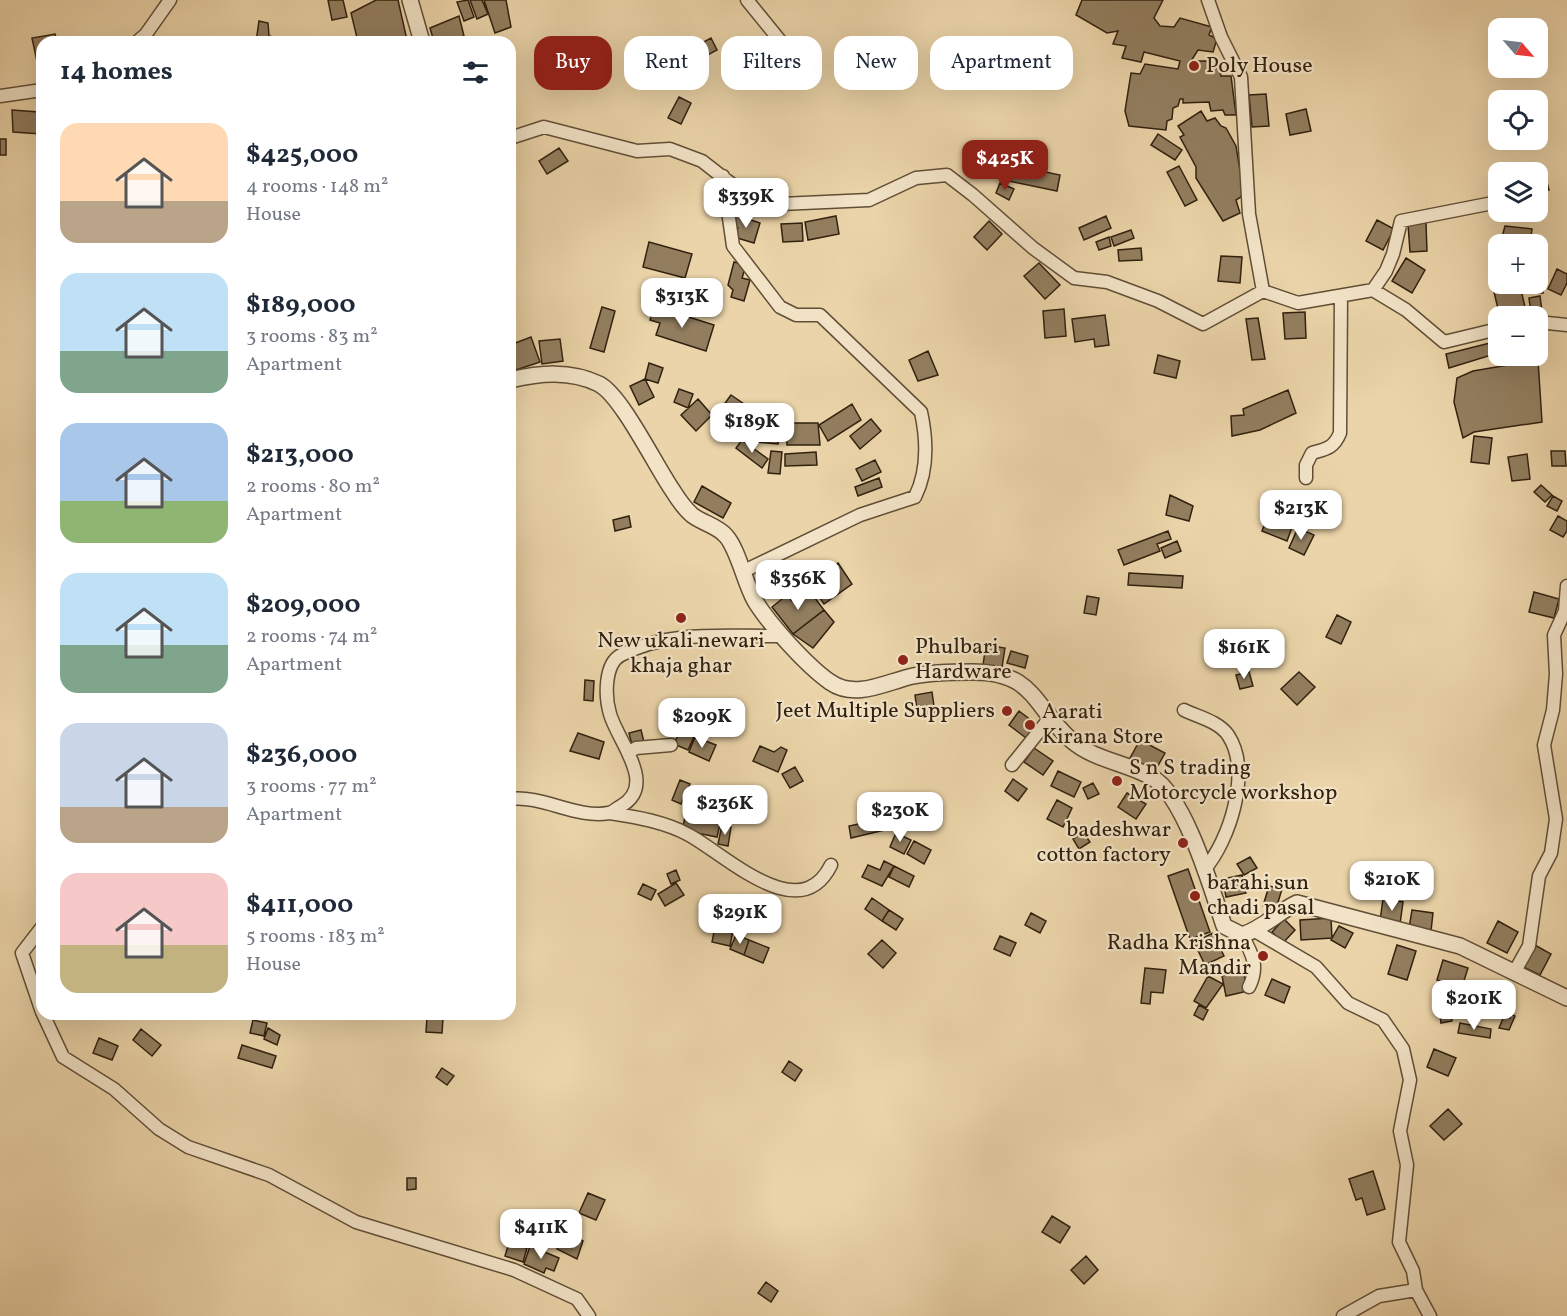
<!DOCTYPE html>
<meta charset="utf-8">
<style>
:root{--surface:#fff;--page:#f6f6f7;--text:#1f2937;--muted:#747a83;--accent:#8f2418}
body{margin:0;font-family:Vollkorn,serif;background:var(--page);color:var(--text);height:100vh;display:flex;flex-direction:column;font-size:22px;white-space:nowrap}
*{box-sizing:border-box;margin:0}
p{font-size:20px;color:var(--muted)}
.icon{flex:none;width:33px;height:33px;fill:none;stroke:currentColor;stroke-width:2;stroke-linecap:round;stroke-linejoin:round}
.map{position:relative;flex:1;overflow:hidden}
.sheet{position:absolute;left:36px;top:36px;width:480px;height:984px;display:flex;flex-direction:column;background:var(--surface);border-radius:18px;box-shadow:0 6px 24px #0002}
.sheet>*{flex:none}
.hud{position:absolute;left:534px;top:36px;width:570px;height:54px;display:flex;gap:12px}
.needle{width:39px;rotate:118deg}
.buttons{position:absolute;left:1488px;top:18px;display:grid;gap:12px}
.buttons a{display:grid;place-items:center;width:60px;height:60px;border-radius:12px;background:var(--surface);box-shadow:0 6px 24px #0002;font-size:30px}
.price{position:absolute;translate:-50% -51px;padding:0 14px;border-radius:12px;background:#fff;color:#222;font-size:20px;line-height:39px;filter:drop-shadow(0 2px 3px #0008)}
.price::after{content:'';position:absolute;left:50%;top:36px;width:18px;height:14px;margin-left:-9px;background:inherit;clip-path:polygon(0 0,100% 0,50% 100%)}
.price.on{background:var(--accent);color:#fff}
ul{padding:0;list-style:none}
li{display:flex;align-items:center;gap:18px;height:150px;padding:0 24px}
li span{display:grid;place-items:center;flex:none;width:168px;height:120px;border-radius:18px;color:#555}
li>.icon{margin-inline-start:auto}
span .icon{width:72px;height:72px;fill:#fffc;stroke-width:1}
li b{font-size:26px}
h2{display:flex;justify-content:space-between;align-items:center;height:72px;padding:0 24px;font-size:26px}
.pill{padding:0 21px;border-radius:18px;background:var(--surface);box-shadow:0 6px 24px #0002;font-size:21px;line-height:54px}
.pill.on{background:var(--accent);color:#fff}
.map>svg:first-child{display:block}
.building{fill:#927e5f;stroke:#31210f;stroke-width:1.5}
.lines{fill:none;stroke-linecap:round;stroke-linejoin:round}
.minor-casing{stroke:#604e36;stroke-width:15}
.tertiary-casing{stroke:#604e36;stroke-width:18}
.minor{stroke:#f2e3c7;stroke-width:12}
.tertiary{stroke:#f2e3c7;stroke-width:15}
.poi-dot{fill:#8f2418;stroke:#f2e3c7;stroke-width:2}
.labels{text-anchor:middle;dominant-baseline:central;stroke-width:4.5;stroke-linejoin:round;paint-order:stroke}
.poi-label{font-size:22px;fill:#31210f;stroke:#f2e3c7;text-anchor:start}
</style>
<div class="map">
<svg width="1567" height="1316" viewBox="0 0 1567 1316">
<rect width="100%" height="100%" fill="#ebd4a9"/>
<filter id="stains"><feTurbulence type="fractalNoise" baseFrequency=".00333" numOctaves="4"/><feColorMatrix values="0 0 0 0 .2 0 0 0 0 .09 0 0 0 0 .02 0 0 0 .5 -.17"/></filter>
<radialGradient id="worn" r=".72"><stop offset=".6" stop-color="#630" stop-opacity="0"/><stop offset="1" stop-color="#630" stop-opacity=".3"/></radialGradient>
<!-- building -->
<path class="building" d="M328,0h15l4,17 -15,3z
M376,0h22l9,40 -49,2 -7,-29z
M468,0l6,17 -10,4 -7,-19z
M470,0h12l6,14 -11,5z
M484,0h22l5,27 -16,6z
M1082,0h81l-9,18 6,8 14,1 6,-9 32,9 -3,8 8,4 -4,13 -15,-2 -7,11h17l1,7h10l2,8h10l5,39h-11l-2,-5 -12,1 -2,-9 -26,1v-4h-3l-2,7 -5,2 -1,11 -5,2 -1,9 -37,-4 -4,-15 6,-38 9,1 5,-10 33,5 2,-8 -36,-9 -3,10 -19,-4 4,-12 -13,-2 5,-13 -11,2 -31,-18z
M459,16l5,20 -16,6h-14l-4,-14z
M259,21l9,2 1,13 29,6h-42z
M55,34l2,8h-15v28l-3,1 -7,-33z
M711,38l6,12 -13,7 -6,-12z
M789,58l10,16 -10,6 -10,-17z
M1266,94l3,32 -17,1 -3,-32z
M679,97l12,6 -10,21 -13,-6z
M1306,109l5,22 -21,4 -4,-21z
M12,110l27,2 2,22 -28,-2z
M1201,111l6,10 8,-3 6,8 5,2 10,18 8,49 -8,5 4,13 -17,8 -27,-43v-11l-16,-30 4,-2 -6,-9z
M1158,134l24,16 -7,10 -24,-15z
M0,139h6v16h-6z
M559,148l9,13 -21,13 -8,-13z
M1008,164l52,11 -3,16 -53,-11z
M1179,166l18,34 -12,6 -18,-34z
M1538,174h7l4,16 -11,1z
M1000,183l14,6 -5,11 -13,-7z
M736,215l24,8 -6,20 -20,-6 4,-9 -6,-2z
M836,216l3,18 -31,6 -3,-18z
M1106,216l5,12 -27,12 -5,-12z
M1377,220l17,9 -11,21 -17,-9z
M989,221l13,13 -15,16 -13,-13z
M802,223l1,18 -20,1 -2,-18z
M1426,223l1,28 -17,1 -2,-28z
M1505,226l27,3 -2,15h-30z
M1131,230l3,8 -20,8 -3,-9z
M1109,237l2,9 -12,4 -3,-8z
M649,242l43,12 -7,24 -42,-11z
M1141,248l1,12 -23,1 -1,-11z
M1221,256l21,1 -2,26 -22,-2z
M1406,258l19,12 -13,23 -20,-12z
M734,262l12,3 -4,13 8,2 -6,21 -13,-4 2,-7 -5,-5z
M1039,263l21,22 -15,14 -21,-23z
M1543,263v30h-15v-9h10v-20z
M1557,269l10,5v9l-6,12 -13,-6z
M1520,286l5,21 -26,6 -5,-21z
M1540,296l2,15 -11,2 -2,-15z
M654,306l60,19 -8,26 -50,-16 4,-12 -10,-3z
M602,307l13,4 -11,41 -14,-4z
M1064,309l2,27 -21,2 -2,-27z
M1305,312l1,26 -21,1 -2,-26z
M1105,315l4,30 -14,2 -1,-8 -19,3 -3,-23z
M1258,318l7,41 -13,1 -6,-41z
M531,337l9,25 -24,8 -6,-25z
M560,339l3,22 -21,3 -3,-23z
M1498,341v12l-49,15 -3,-14z
M928,351l10,24 -20,6 -9,-21z
M1158,355l22,6 -4,17 -22,-5z
M1538,360l4,62 -68,10 -11,6 -9,-36 3,-24 16,-7z
M649,363l14,5 -5,15 -13,-4z
M645,379l9,18 -15,8 -9,-19z
M679,389l14,5 -5,14 -14,-6z
M1288,390l8,23 -36,17 -28,6 -1,-20 13,-1 -1,-6z
M731,395l28,19 24,7 -5,23 -21,-2 -14,-6 -26,-22z
M698,399l14,16 -16,16 -15,-16z
M852,404l9,16 -33,21 -9,-16z
M871,419l10,12 -21,18 -10,-13z
M786,423h32l2,22h-33z
M1474,436l18,2 -3,26 -18,-2z
M742,440l26,19 -6,9 -26,-20z
M771,451l11,1 -2,22 -12,-1z
M1551,451h14l1,15h-14z
M816,452l1,13 -32,1v-12z
M1527,454l3,25 -18,2 -4,-24z
M875,460l6,12 -19,9 -6,-12z
M879,478l3,9 -24,9 -3,-9z
M1541,485l11,10 -7,7 -11,-10z
M702,486l29,17 -8,15 -29,-16z
M1170,495l23,11 -4,15 -23,-6z
M1553,496l9,5 -5,10 -10,-5z
M1272,505l25,9 -10,27 -25,-10z
M629,516l2,11 -16,4 -2,-11z
M1558,516l9,5v10l-4,6 -13,-7z
M1298,528l16,7 -10,20 -15,-7z
M1168,531l3,8 -14,5 3,7 -36,14 -6,-15z
M1177,541l4,10 -16,7 -4,-10z
M838,563l14,21 -28,20 -10,-15 10,-7 -4,-6z
M1129,573l54,3 -1,12 -54,-3z
M808,589l16,21 -31,24 -21,-27 15,-12 5,6z
M1534,592l25,7 -5,19 -25,-6z
M1087,596l12,2 -3,17 -12,-2z
M824,610l10,12 -21,26 -20,-14z
M1337,615l14,7 -10,22 -15,-7z
M986,645l19,3 -3,19 -19,-2z
M1011,651l17,5 -3,12 -18,-5z
M1249,672l4,14 -13,3 -4,-14z
M1299,672l16,15 -18,18 -16,-16z
M585,680l9,1 -1,20 -9,-1z
M932,692l3,21 -17,3 -3,-21z
M1019,711l17,13 -10,14 -17,-13z
M683,724l14,6 -9,20 -14,-6z
M641,730l3,12 -12,3 -3,-12z
M578,733l26,9 -5,17 -29,-8z
M695,737l21,8 -7,16 -20,-9z
M1140,740l25,13 -10,18 -25,-13z
M760,746l14,6 7,-5 6,3 -9,22 -25,-11z
M1034,748l19,13 -10,14 -19,-13z
M795,767l8,14 -13,7 -8,-14z
M1058,771l23,11 -7,15 -23,-11z
M1013,779l14,10 -9,12 -13,-10z
M680,780l10,4 -9,20 -9,-4z
M1093,783l6,11 -11,5 -5,-11z
M1127,793l19,11 -10,15 -18,-12z
M696,796l11,12 -6,6 -12,-12z
M1057,800l15,8 -9,19 -16,-8z
M686,813l35,7 -4,17 -35,-7z
M886,818l3,11 -38,9 -2,-12z
M722,825l9,2 -3,19 -10,-2z
M1083,832l7,10 -11,7 -6,-10z
M896,833l15,7 -7,14 -14,-7z
M914,841l17,9 -7,14 -17,-10z
M1250,857l7,11 -13,7 -7,-11z
M884,861l10,5 -12,20 -20,-9 6,-12 12,5z
M894,866l20,10 -5,11 -20,-10z
M1188,869l22,63 -20,7 -22,-63z
M676,870l4,10 -9,4 -4,-10z
M1242,875l4,18 -20,4 -3,-18z
M676,883l8,12 -19,11 -7,-12z
M643,884l13,6 -5,10 -13,-6z
M1269,886l13,3 -6,20 -13,-3z
M872,898l17,12 -7,11 -17,-12z
M1383,899l20,3 -3,22 -20,-3z
M889,910l14,9 -7,11 -14,-9z
M1412,910l21,3 -2,18 -22,-3z
M1031,913l15,8 -6,12 -15,-8z
M1331,918l1,20 -31,2 -1,-20z
M1284,919l11,11 -12,13 -11,-11z
M1498,921l20,11 -11,21 -20,-10z
M1339,926l14,7 -8,15 -14,-8z
M715,927l18,3 -3,16 -18,-4z
M1213,933l11,23 -19,9 -11,-23z
M736,935l13,5 -5,15 -14,-6z
M1000,936l16,7 -6,13 -16,-7z
M749,940l20,8 -6,15 -19,-8z
M882,940l14,13 -13,15 -15,-14z
M1533,944l18,10 -11,21 -19,-9z
M1397,945l19,6 -9,29 -19,-6z
M1443,960l25,8 -6,19 -25,-7z
M1145,968l21,2 -3,23 -12,-1 -1,12 -9,-1z
M1243,971l5,20 -22,5 -4,-20z
M1208,976l15,8 -17,24 -12,-7z
M1272,979l18,8 -6,16 -19,-8z
M1472,986l34,9 -6,22 -34,-9z
M1199,1005l9,5 -5,10 -9,-5z
M1450,1008l2,13 -11,2 -2,-14z
M1505,1014l5,4 1,-4 4,2 -6,14 -10,-2z
M427,1017l16,1 -1,15 -16,-1z
M253,1020l14,3 -3,13 -14,-3z
M1460,1023l31,6 -1,9 -32,-5z
M268,1028l12,7 -3,10 -13,-6z
M141,1029l20,16 -9,11 -19,-16z
M99,1038l19,8 -6,14 -19,-7z
M242,1045l34,11 -4,12 -34,-10z
M1434,1049l22,9 -8,18 -21,-9z
M789,1061l13,9 -7,11 -13,-9z
M442,1068l12,8 -7,9 -11,-8z
M1448,1109l14,15 -18,16 -14,-14z
M1373,1171l12,38 -18,6 -5,-17 -6,2 -7,-21z
M407,1178h9v11l-9,1z
M588,1193l17,7 -9,20 -17,-7z
M1052,1216l18,11 -10,16 -18,-11z
M540,1219l23,11 -5,12 -22,-10z
M564,1232l19,9 -6,18 -20,-10z
M509,1243l18,5 -4,14 -18,-6z
M530,1246l29,12 -5,13 -8,-3 -2,5 -20,-9z
M1086,1256l12,14 -14,14 -13,-14z
M766,1282l12,9 -7,11 -13,-9z"/>
<g class="lines">
<!-- minor casing -->
<g class="minor-casing">
<path id="minor" d="M747,0l39,48
M1208,0l13,37 20,40 8,137 14,77
M137,42l9,-8 24,-34
M0,96l42,-6
M510,138l34,-11 93,24 33,-2 32,12 50,39 29,4 88,-4 47,-22 31,-3 26,20 60,53 41,30 33,4 51,19 45,23 60,-33 35,12 75,-13 33,20 38,32 54,-13
M723,176l10,70 47,61 16,8h24l101,97c6,28 7,59 -6,85l-55,18 -118,57
M1373,290l13,-19 7,-17 8,-33 97,-19
M1538,322l29,3
M1306,478v-13l6,-12c14,-4 22,-5 28,-20l1,-137
M1184,710c14,7 34,11 44,25 24,36 2,105 -24,135
M628,753l8,-5 35,-3
M1012,765l37,-46
M510,799c33,-4 66,20 99,14 4,-1 8,-5 12,-7 37,-21 -3,-64 -11,-92 -5,-17 -6,-50 11,-59 49,-26 108,-18 162,-19
M610,813c26,4 56,9 79,22 38,21 111,93 142,30
M42,927l-20,26 20,59
M1255,931l61,36 32,36 35,17 20,29 7,31 -10,51 7,34 -8,77 14,29 3,19 14,26
M1242,935c11,20 17,32 7,52
M1515,971l14,-25 10,-70 12,-23 5,-34 -12,-74 9,-35 3,-36 -2,-39 11,-24 2,-25
M43,1014l20,43 51,32 45,40 29,18 81,28 87,47 158,48 63,29 12,17
M1343,1316l36,-20 37,-6"/>
</g>
<!-- tertiary casing -->
<g class="tertiary-casing">
<path id="tertiary" d="M410,0l12,42
M510,380c30,-7 60,-10 89,4 23,12 57,83 74,107 5,8 12,18 19,24 10,8 26,11 34,21 12,13 19,48 29,65 15,24 52,65 75,81 26,18 56,0 83,-6 19,-4 40,-4 60,-4 62,0 60,34 98,68 24,21 55,22 82,38 32,19 59,112 71,148l18,9c20,-6 36,-23 55,-32l163,43 107,52"/>
</g>
<!-- minor -->
<use href="#minor" class="minor"/>
<!-- tertiary -->
<use href="#tertiary" class="tertiary"/>
</g>
<!-- markers -->
<g class="poi-dot">
<circle cx="1194" cy="66" r="6"/>
<circle cx="681" cy="618" r="6"/>
<circle cx="903" cy="660" r="6"/>
<circle cx="1007" cy="711" r="6"/>
<circle cx="1030" cy="725" r="6"/>
<circle cx="1117" cy="781" r="6"/>
<circle cx="1183" cy="843" r="6"/>
<circle cx="1195" cy="896" r="6"/>
<circle cx="1263" cy="956" r="6"/>
</g>
<g class="labels">
<!-- poi labels -->
<g class="poi-label">
<text x="1206" y="66">Poly House</text>
<text x="681" y="641" text-anchor="middle">New ukali newari<tspan x="681" dy="25">khaja ghar</tspan></text>
<text x="915" y="647">Phulbari<tspan x="915" dy="25">Hardware</tspan></text>
<text x="995" y="711" text-anchor="end">Jeet Multiple Suppliers</text>
<text x="1042" y="712">Aarati<tspan x="1042" dy="25">Kirana Store</tspan></text>
<text x="1129" y="768">S n S trading<tspan x="1129" dy="25">Motorcycle workshop</tspan></text>
<text x="1171" y="830" text-anchor="end">badeshwar<tspan x="1171" dy="25">cotton factory</tspan></text>
<text x="1207" y="883">barahi sun<tspan x="1207" dy="25">chadi pasal</tspan></text>
<text x="1251" y="943" text-anchor="end">Radha Krishna<tspan x="1251" dy="25">Mandir</tspan></text>
</g>
</g>
<rect width="100%" height="100%" filter="url(#stains)"/>
<rect width="100%" height="100%" fill="url(#worn)"/>
</svg>
<div class="buttons">
<a><svg class="needle" viewBox="-14 -14 28 28"><path d="M0-13l5 13h-10z" fill="#e53935"/><path d="M0 13l5-13h-10z" fill="#747a83"/></svg></a>
<a><svg class="icon" aria-label="locate" viewBox="0 0 24 24"><circle cx="12" cy="12" r="6"/><path d="M12 2v4M12 18v4M2 12h4M18 12h4"/></svg></a>
<a><svg class="icon" aria-label="layers" viewBox="0 0 24 24"><path d="M12 4l9 5-9 5-9-5zM3 14l9 5 9-5"/></svg></a>
<a>+</a>
<a>−</a>
</div>
<b class="price on" style="left:1005px;top:191px">$425K</b>
<b class="price" style="left:746px;top:229px">$339K</b>
<b class="price" style="left:682px;top:329px">$313K</b>
<b class="price" style="left:752px;top:454px">$189K</b>
<b class="price" style="left:1301px;top:541px">$213K</b>
<b class="price" style="left:798px;top:611px">$356K</b>
<b class="price" style="left:1244px;top:680px">$161K</b>
<b class="price" style="left:702px;top:749px">$209K</b>
<b class="price" style="left:725px;top:836px">$236K</b>
<b class="price" style="left:900px;top:843px">$230K</b>
<b class="price" style="left:1392px;top:912px">$210K</b>
<b class="price" style="left:740px;top:945px">$291K</b>
<b class="price" style="left:1474px;top:1031px">$201K</b>
<b class="price" style="left:541px;top:1260px">$411K</b>
<div class="hud">
<a class="pill on">Buy</a>
<a class="pill">Rent</a>
<a class="pill">Filters</a>
<a class="pill">New</a>
<a class="pill">Apartment</a>
</div>
<section class="sheet">
<h2>14 homes<svg class="icon" aria-label="filters" viewBox="0 0 24 24"><path d="M4 7h16M4 17h16"/><circle cx="9" cy="7" r="2"/><circle cx="15" cy="17" r="2"/></svg></h2>
<ul>
<li><span style="background:linear-gradient(#ffd9b3 65%,#b9a48a 0)"><svg class="icon" aria-label="home" viewBox="0 0 24 24"><path d="M3 11l9-7 9 7M6 9v11h12V9"/></svg></span><div><b>$425,000</b><p>4 rooms · 148 m²</p><p>House</p></div></li>
<li><span style="background:linear-gradient(#bfe0f5 65%,#7fa58c 0)"><svg class="icon" aria-label="home" viewBox="0 0 24 24"><path d="M3 11l9-7 9 7M6 9v11h12V9"/></svg></span><div><b>$189,000</b><p>3 rooms · 83 m²</p><p>Apartment</p></div></li>
<li><span style="background:linear-gradient(#a9c7e8 65%,#8fb573 0)"><svg class="icon" aria-label="home" viewBox="0 0 24 24"><path d="M3 11l9-7 9 7M6 9v11h12V9"/></svg></span><div><b>$213,000</b><p>2 rooms · 80 m²</p><p>Apartment</p></div></li>
<li><span style="background:linear-gradient(#bfe0f5 60%,#7fa58c 0)"><svg class="icon" aria-label="home" viewBox="0 0 24 24"><path d="M3 11l9-7 9 7M6 9v11h12V9"/></svg></span><div><b>$209,000</b><p>2 rooms · 74 m²</p><p>Apartment</p></div></li>
<li><span style="background:linear-gradient(#c9d6e8 70%,#b9a48a 0)"><svg class="icon" aria-label="home" viewBox="0 0 24 24"><path d="M3 11l9-7 9 7M6 9v11h12V9"/></svg></span><div><b>$236,000</b><p>3 rooms · 77 m²</p><p>Apartment</p></div></li>
<li><span style="background:linear-gradient(#f6c9c9 60%,#c2b280 0)"><svg class="icon" aria-label="home" viewBox="0 0 24 24"><path d="M3 11l9-7 9 7M6 9v11h12V9"/></svg></span><div><b>$411,000</b><p>5 rooms · 183 m²</p><p>House</p></div></li>
</ul>
</section>
</div>
